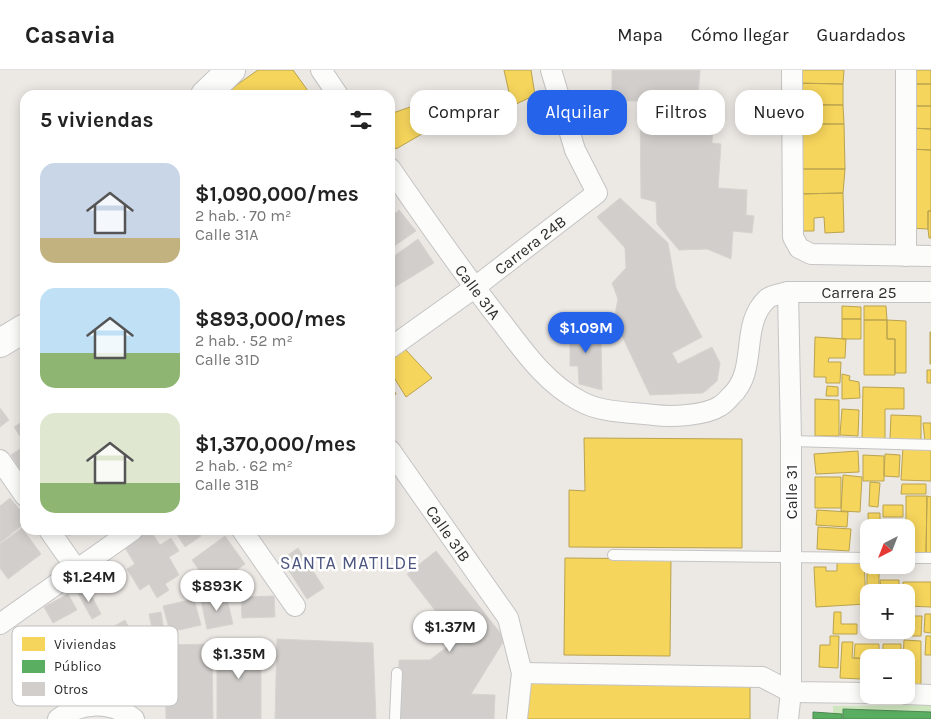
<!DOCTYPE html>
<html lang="es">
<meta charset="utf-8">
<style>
:root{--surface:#fff;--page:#f6f6f6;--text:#222;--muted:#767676;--line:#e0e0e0;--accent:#2563eb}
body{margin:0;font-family:Karla,sans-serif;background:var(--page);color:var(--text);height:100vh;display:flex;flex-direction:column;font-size:19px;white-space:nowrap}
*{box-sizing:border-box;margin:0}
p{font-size:16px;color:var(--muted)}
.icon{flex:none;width:28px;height:28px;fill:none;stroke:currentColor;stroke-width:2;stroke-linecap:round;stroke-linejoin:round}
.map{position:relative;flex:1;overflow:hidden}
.details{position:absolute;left:20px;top:20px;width:375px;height:445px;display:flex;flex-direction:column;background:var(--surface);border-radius:15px;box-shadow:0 2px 12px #0003}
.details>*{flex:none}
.guide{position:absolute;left:410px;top:20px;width:445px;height:45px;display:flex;gap:10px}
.needle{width:32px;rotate:222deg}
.controls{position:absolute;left:860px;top:449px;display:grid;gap:10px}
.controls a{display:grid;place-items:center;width:55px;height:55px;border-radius:10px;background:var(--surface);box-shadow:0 2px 12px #0003;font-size:25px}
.price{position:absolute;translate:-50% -42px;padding:0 11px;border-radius:18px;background:#fff;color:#222;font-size:16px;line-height:32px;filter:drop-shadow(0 1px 2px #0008)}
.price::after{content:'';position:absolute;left:50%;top:30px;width:15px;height:11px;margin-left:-8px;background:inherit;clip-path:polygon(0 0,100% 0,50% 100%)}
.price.active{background:var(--accent);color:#fff}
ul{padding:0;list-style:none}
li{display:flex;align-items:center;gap:15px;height:125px;padding:0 20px}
li span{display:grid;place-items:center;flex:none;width:140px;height:100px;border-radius:15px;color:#555}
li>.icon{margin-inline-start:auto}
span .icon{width:60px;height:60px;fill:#fffc;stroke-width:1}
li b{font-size:21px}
h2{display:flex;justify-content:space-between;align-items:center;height:60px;padding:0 20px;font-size:21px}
.pill{padding:0 18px;border-radius:15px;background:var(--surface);box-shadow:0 2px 12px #0003;font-size:18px;line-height:45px}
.pill.active{background:var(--accent);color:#fff}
header{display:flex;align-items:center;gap:30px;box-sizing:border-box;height:70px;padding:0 25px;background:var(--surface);border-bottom:1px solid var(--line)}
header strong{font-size:24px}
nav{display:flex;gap:28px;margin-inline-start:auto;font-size:18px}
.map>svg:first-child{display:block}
.green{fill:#cee6be}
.homes{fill:#f6d55c;stroke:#baa34e}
.public{fill:#5aae61;stroke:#4d8852}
.building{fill:#d1cecb;stroke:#d7d4d0}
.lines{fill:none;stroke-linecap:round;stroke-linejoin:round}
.lane-casing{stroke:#c5c4c5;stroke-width:12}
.street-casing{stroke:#c5c4c5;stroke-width:22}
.secondary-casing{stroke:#c5c4c5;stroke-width:30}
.lane{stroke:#fcfcfb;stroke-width:10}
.street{stroke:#fcfcfb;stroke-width:20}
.secondary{stroke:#fcfcfb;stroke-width:28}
.labels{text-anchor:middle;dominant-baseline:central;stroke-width:5;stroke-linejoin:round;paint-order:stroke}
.street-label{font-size:16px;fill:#2e2e2e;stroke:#fff}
.neighbourhood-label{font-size:18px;letter-spacing:1px;fill:#4d5680;stroke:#fff}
.key{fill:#fff;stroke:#c0c0c0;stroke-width:1}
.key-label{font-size:14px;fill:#2e2e2e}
</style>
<header>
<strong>Casavia</strong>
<nav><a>Mapa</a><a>Cómo llegar</a><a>Guardados</a></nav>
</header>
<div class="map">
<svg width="931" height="649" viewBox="0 0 931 649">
<rect width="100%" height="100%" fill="#ece8e4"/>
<!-- green -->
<path class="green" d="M931,635v14h-98v-13z"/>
<!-- homes -->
<path class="homes" d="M258,0h35l18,25h-80l-3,-4z
M504,0h27l4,25 -23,11z
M792,0h52l-1,14 -51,-1z
M908,0h23v14h-22z
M792,13l51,1v21l-51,-1z
M909,14h22v22h-21z
M416,35l11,26 -31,18 -6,-10v-25z
M796,35h47l1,19h-48z
M910,36h21v23l-21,-1z
M796,54h48l1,45h-49z
M910,58l21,1v21l-22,-1z
M909,79l22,1v61h-3v18l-20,-1z
M796,99h49l-2,24 -45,1z
M843,123l1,39 -19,1 -1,-16 -10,1v13h-15l-1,-37z
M928,141h3v27h-2l-1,-9z
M842,236l19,1v12h-19z
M864,236h22l1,14h-23z
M842,249h19v20h-19z
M864,250h23v19h8v36h-31z
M887,250l19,1v52h-11v-34h-8z
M930,262h1v32h-1z
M815,267l31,2 -1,19h-16l-1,4h13l-1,21h-14v-6h-12z
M404,278l28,30 -26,19 -16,-26v-8z
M927,300h4v13h-4z
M842,304l8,2 -1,4 10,2 1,16 -18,1z
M390,314l6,10 -6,3z
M827,316l11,1v9h-12z
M863,317l41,1v21h-19v32l-23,-1z
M815,329l24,1v36h-24z
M842,339l17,1 -1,26 -18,-1z
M891,345l30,1v24l-31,-1z
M923,353h8v18l-6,1z
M584,368l158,1v109l-173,-1v-57l16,1z
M903,376l28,1v34l-30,-1z
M858,381l1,21 -43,2 -2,-20z
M885,384l15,1 -1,22 -15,-1z
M863,385l21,1v25h-21z
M843,405l19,2 -2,35 -19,-1z
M815,407h26v31h-26z
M870,412l10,1 -2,24 -9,-1z
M902,414h24v10h-25z
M906,426h21l-1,57 -20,-1z
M927,426l4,1v56h-5z
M883,435h20v12h-20z
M817,440l31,2 -1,15 -31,-2z
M868,443h12v7h3v8h-14v23z
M818,457l33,2 -2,22 -32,-2z
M565,488l106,1 -1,97 -106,-1z
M864,490l2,44 -50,3 -2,-40h12v4h11v-9z
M879,499v23h-10v7h-2v-29z
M880,510h19v12h-18z
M903,512h28v25l-25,-1v-14h-3z
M834,542h7v12h16v10h-24z
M925,544h6v19l-7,-1z
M906,546h16l-1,20h-17v-6h2z
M882,560h19v7l-19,1z
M830,566h9l-1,32 -19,-1 1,-22h10z
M926,566h5v19h-6z
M904,570l17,1v44l-15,-1v-26h-3z
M842,572h11l-1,16 10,1 -1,20 -21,-1z
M855,574h24v14h-10v18h-6v-18h-9z
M883,574h18v14h-18z
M526,612l224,2v35h-227z"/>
<!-- public -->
<path class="public" d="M843,639l88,3v7h-88z
M813,642l29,2v5h-29z"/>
<!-- building -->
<path class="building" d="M612,0h88l-3,39 17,1 -2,33 9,1 -3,44 29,2 -1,25 8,1 -2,17 -19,-2 -2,28 -24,-10 -28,1 -22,-26 -1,-22 -15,-4 -1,-97h-28z
M620,128l48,45 8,45 26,49 -30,16 6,11 34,-17 8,16 -3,18 -14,12 -53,2 -36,-76 4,-20 -6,-16 14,-15 -1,-20 -28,-31z
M390,137l6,6 3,-3 17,21 -26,18z
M418,169l16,24 -44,27v-31z
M570,250h18v16h13l1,54 -23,-6 -1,-18h-8z
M0,338l9,12 -9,7z
M25,350v24l-11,-17z
M23,377l2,4v26l-14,-22z
M10,428l15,18v7l-25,20v-37z
M22,458l19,26 -33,25 -8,-11v-24z
M64,460h14l-9,6z
M143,460h7l10,15 11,-7 8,13 -10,6 10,18 -14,9 4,6 -12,8 -8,-14 -9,6 -13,-21 8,-5 -13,-21z
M174,460h22l5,6 -16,11z
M225,466l20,28 -33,24 -20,-28z
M298,478l10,15 -17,11 -10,-14z
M436,481l69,88 -34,55 24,1 -1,24h-96l1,-59h31l27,-21 -50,-65z
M308,493l16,25 -17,11 -16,-25z
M87,517l14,27 -9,5 -15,-27z
M68,524l9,16 -24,13 -9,-16z
M226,525l7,29 -26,5 -6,-29z
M274,526l1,21 -33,1 -1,-21z
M194,529l7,26 -31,7 -7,-26z
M161,542l3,19 -11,2 -4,-19z
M125,550l23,43 -29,15 -22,-42z
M277,569l96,4 3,76h-101z
M217,570h44v79h-44z
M212,574l1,75h-47l-1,-74z"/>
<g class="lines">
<!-- lane casing -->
<g class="lane-casing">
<path id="lane" d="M791,371l140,4
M613,485l256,3
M906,488h25
M395,649l2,-46"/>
</g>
<!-- street casing -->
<g class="street-casing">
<g id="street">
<path d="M321,0l17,25"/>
<path d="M792,0l1,167 6,11 12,6 120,2"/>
<path d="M906,0v186"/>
<path id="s1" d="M390,98c37,53 73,106 113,156 22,29 44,60 77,77 21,12 50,11 74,14 17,2 51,1 66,-9 4,-2 8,-7 11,-10 28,-26 8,-71 36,-97 4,-4 15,-5 21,-7h143"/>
<path d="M788,222l3,149v251l-3,27"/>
<path id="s2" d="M390,278l84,-60 123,-95 -22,-43 -24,-80"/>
<path id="s3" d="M390,380l118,168 14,55 -5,46"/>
<path d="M0,390l25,36"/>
<path d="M49,460l28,40"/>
<path d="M242,460l53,76"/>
<path d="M0,554l133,-94"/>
<path d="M522,603l240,4 29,15 78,1"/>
<path d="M906,624l25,1"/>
<path d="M58,649c23,-17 53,-19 76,0"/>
</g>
</g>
<!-- secondary casing -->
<g class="secondary-casing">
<path id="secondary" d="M205,25l26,-25
M0,273l25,-15"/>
</g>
<!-- lane -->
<use href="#lane" class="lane"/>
<!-- street -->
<use href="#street" class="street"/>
<!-- secondary -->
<use href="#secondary" class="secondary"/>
</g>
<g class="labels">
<!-- street labels -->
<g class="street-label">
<text stroke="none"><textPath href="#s2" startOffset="174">Carrera 24B</textPath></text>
<text stroke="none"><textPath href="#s1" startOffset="152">Calle 31A</textPath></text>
<text stroke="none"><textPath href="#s1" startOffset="660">Carrera 25</textPath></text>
<text transform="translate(791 422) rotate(-90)">Calle 31</text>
<text stroke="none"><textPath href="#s3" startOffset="102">Calle 31B</textPath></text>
</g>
<!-- neighbourhood labels -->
<g class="neighbourhood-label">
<text x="349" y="493">SANTA MATILDE</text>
</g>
</g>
<!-- legend -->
<rect x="12" y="556" width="166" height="80" rx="8" class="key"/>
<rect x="22" y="567" width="23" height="14" fill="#f6d55c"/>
<rect x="22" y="590" width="23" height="13" fill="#5aae61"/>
<rect x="22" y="612" width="23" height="14" fill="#d1cecb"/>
<g class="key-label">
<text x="54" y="579">Viviendas</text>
<text x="54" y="601">Público</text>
<text x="54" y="624">Otros</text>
</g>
</svg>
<div class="controls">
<a><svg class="needle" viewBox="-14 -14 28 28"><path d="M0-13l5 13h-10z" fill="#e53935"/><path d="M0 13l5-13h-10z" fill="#767676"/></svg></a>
<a>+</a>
<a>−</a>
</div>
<b class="price active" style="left:586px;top:284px">$1.09M</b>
<b class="price" style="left:89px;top:533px">$1.24M</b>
<b class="price" style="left:217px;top:542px">$893K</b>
<b class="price" style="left:450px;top:583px">$1.37M</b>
<b class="price" style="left:239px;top:610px">$1.35M</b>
<div class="guide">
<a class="pill">Comprar</a>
<a class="pill active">Alquilar</a>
<a class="pill">Filtros</a>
<a class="pill">Nuevo</a>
</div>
<section class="details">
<h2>5 viviendas<svg class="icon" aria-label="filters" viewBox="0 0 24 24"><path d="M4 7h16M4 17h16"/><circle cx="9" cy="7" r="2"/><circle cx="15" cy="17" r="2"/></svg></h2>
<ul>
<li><span style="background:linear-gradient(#c9d6e8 75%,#c2b280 0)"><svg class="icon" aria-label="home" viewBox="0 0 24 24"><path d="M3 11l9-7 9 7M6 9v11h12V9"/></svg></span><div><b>$1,090,000/mes</b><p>2 hab. · 70 m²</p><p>Calle 31A</p></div></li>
<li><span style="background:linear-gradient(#bfe0f5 65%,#8fb573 0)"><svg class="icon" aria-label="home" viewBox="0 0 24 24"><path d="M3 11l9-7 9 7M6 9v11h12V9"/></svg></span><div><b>$893,000/mes</b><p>2 hab. · 52 m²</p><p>Calle 31D</p></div></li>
<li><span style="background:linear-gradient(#dfe7d0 70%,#8fb573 0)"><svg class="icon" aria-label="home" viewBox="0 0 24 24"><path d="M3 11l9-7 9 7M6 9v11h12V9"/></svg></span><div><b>$1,370,000/mes</b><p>2 hab. · 62 m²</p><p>Calle 31B</p></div></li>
</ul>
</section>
</div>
